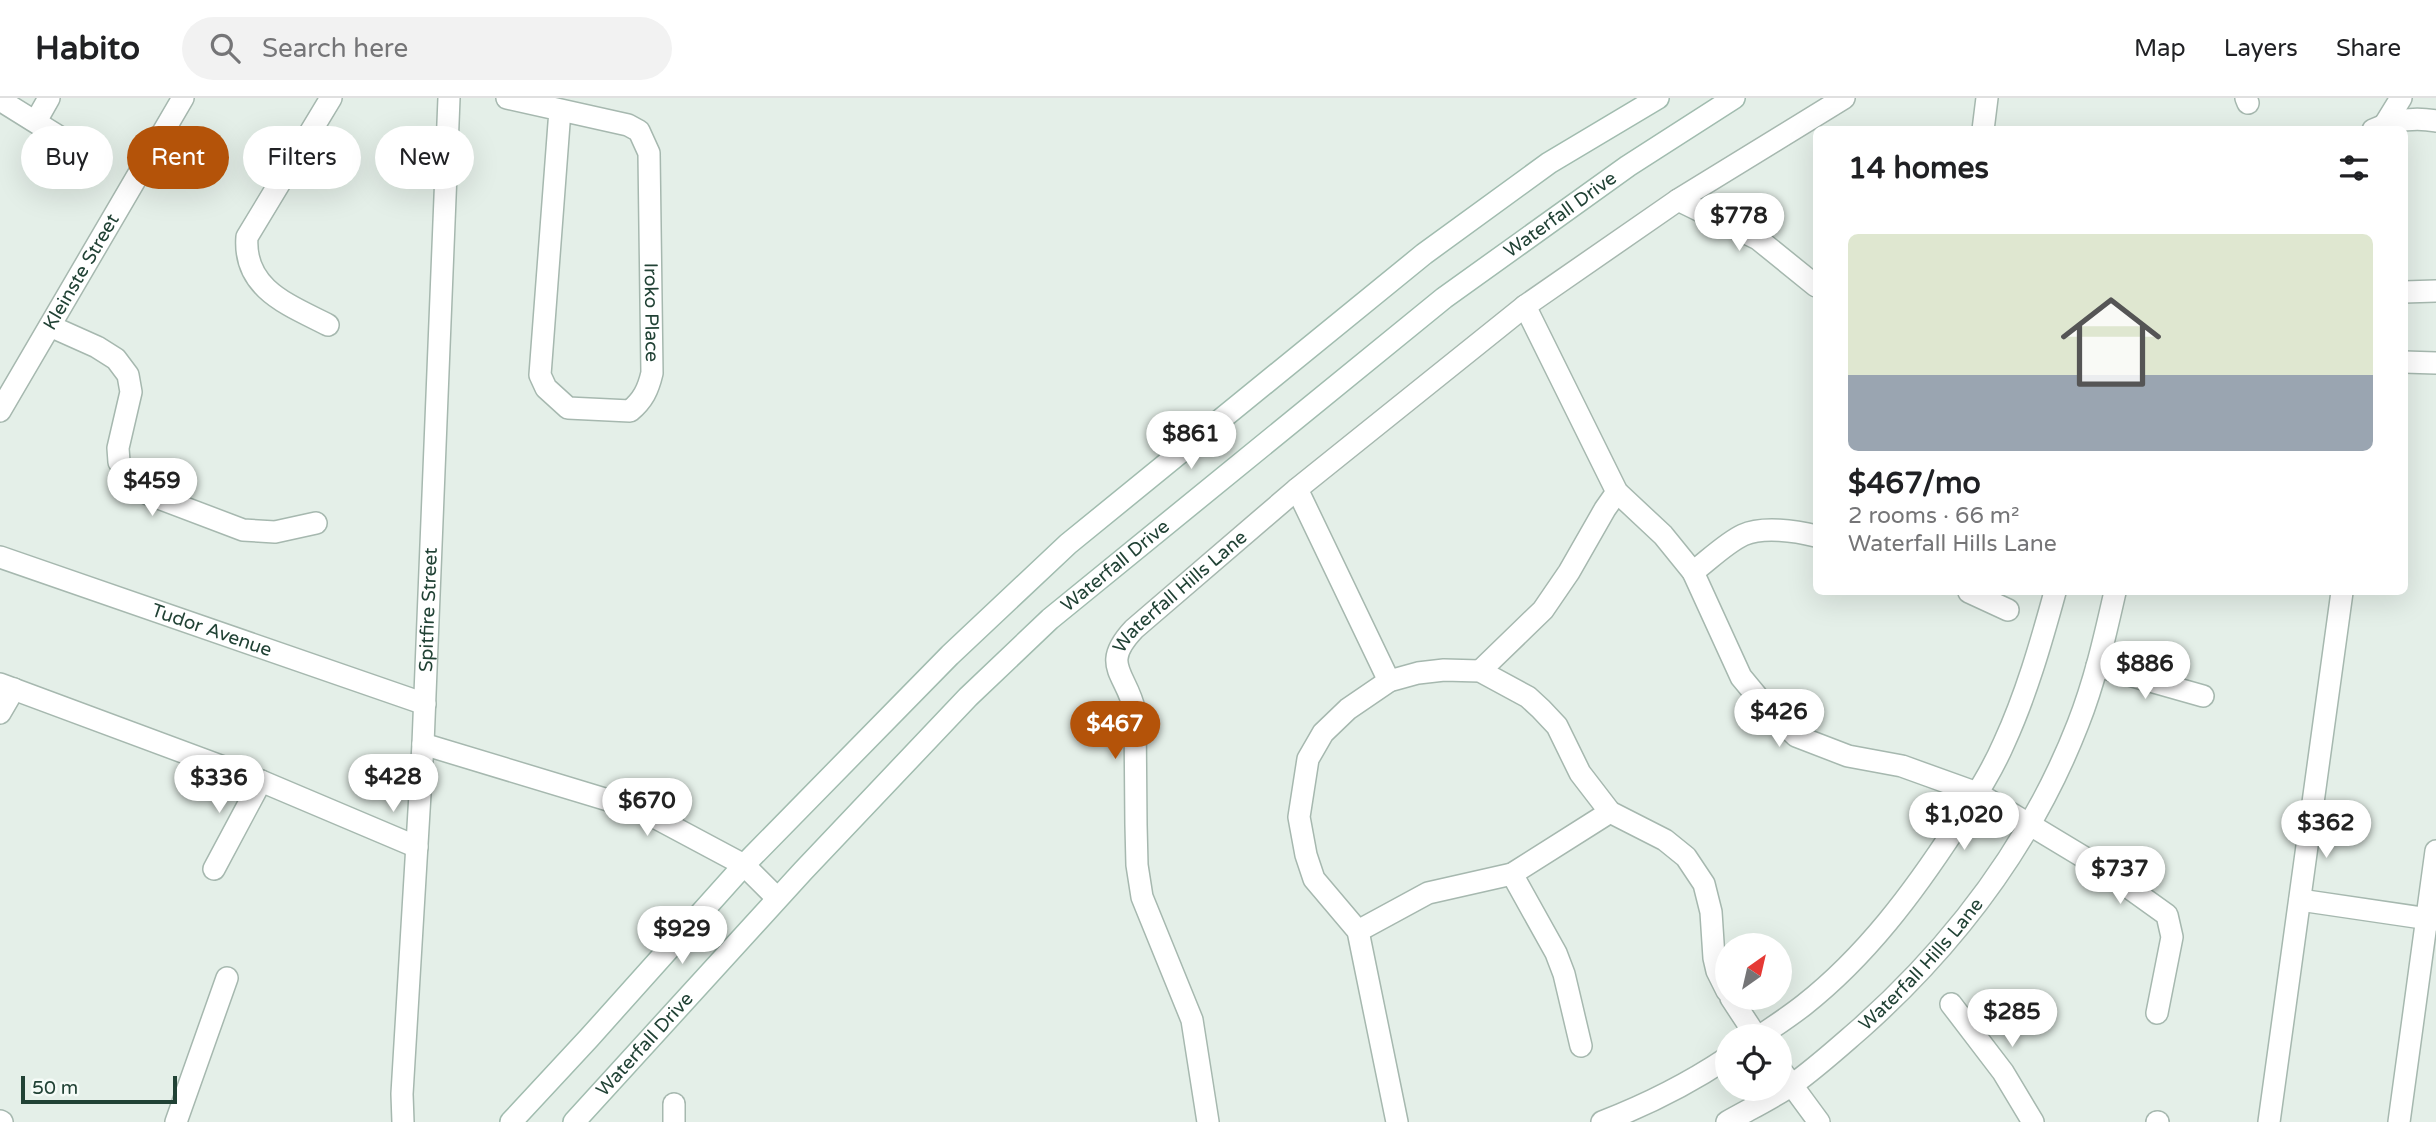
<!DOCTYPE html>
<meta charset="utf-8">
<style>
:root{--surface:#fff;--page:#f2f2f2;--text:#202124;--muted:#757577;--line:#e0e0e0;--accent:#b45309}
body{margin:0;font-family:"Varela Round",sans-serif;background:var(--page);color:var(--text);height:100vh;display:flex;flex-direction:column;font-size:26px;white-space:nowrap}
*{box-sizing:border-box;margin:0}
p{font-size:23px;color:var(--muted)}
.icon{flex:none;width:38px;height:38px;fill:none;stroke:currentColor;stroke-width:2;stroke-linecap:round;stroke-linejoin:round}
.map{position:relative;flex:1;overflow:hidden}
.panel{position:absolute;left:1813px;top:28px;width:595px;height:469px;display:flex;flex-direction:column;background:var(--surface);border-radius:10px;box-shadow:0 7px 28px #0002}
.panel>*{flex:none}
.banner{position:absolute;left:21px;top:28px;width:665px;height:63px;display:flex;gap:14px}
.needle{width:46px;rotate:34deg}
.fabs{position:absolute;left:1715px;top:835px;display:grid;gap:14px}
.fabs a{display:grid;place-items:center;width:77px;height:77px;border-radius:50%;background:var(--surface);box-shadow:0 7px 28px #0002;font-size:35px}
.scale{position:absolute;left:21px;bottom:18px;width:156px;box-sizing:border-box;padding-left:7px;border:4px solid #214235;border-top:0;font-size:19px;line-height:24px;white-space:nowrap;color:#214235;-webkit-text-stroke:5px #f5fbf7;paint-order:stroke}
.price{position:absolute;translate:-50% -60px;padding:0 16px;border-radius:24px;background:#fff;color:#222;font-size:23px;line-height:46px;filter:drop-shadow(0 2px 4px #0008)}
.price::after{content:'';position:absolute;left:50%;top:42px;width:21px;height:16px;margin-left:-10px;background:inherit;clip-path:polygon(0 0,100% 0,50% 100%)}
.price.current{background:var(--accent);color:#fff}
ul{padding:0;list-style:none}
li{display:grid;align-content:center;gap:14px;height:371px;padding:0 35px}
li+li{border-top:2px solid var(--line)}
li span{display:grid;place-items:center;height:217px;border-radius:10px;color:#555}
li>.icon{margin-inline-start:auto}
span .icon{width:126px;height:126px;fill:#fffc;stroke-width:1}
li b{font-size:30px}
h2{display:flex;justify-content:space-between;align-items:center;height:84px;padding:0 35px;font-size:30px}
.chip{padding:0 24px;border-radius:32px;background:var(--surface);box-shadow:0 7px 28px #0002;font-size:24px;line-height:63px}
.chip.current{background:var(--accent);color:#fff}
header{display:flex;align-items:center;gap:42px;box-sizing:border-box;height:98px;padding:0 35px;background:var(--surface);border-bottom:2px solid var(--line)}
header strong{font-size:33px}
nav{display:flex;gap:38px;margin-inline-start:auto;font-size:24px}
.search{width:490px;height:63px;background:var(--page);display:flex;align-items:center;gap:18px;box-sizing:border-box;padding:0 24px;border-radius:38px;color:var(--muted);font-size:26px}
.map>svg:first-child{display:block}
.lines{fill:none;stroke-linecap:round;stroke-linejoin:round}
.street-casing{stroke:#a6b8af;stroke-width:24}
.secondary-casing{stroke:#a1bcaf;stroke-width:24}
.street{stroke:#fff;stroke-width:21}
.secondary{stroke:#fff;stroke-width:21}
.labels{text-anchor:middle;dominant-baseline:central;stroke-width:5;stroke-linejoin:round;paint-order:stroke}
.street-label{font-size:19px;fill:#214235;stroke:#f5fbf7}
</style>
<header>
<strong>Habito</strong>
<div class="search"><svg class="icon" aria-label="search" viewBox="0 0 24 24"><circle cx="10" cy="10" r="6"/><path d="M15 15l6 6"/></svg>Search here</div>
<nav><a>Map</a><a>Layers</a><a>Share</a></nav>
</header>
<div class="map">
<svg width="2436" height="1024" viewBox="0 0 2436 1024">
<rect width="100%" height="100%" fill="#e4efe8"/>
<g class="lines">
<!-- street casing -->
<g class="street-casing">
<g id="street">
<path id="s1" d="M507,0l121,27 11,6 10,22 3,220c-4,17 -9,27 -22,38l-62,-3 -22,-20 -6,-13 20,-265"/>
<path d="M2246,0l2,5"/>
<path d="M0,2l90,56"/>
<path d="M36,23l13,-23"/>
<path d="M2385,26l16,-26"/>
<path d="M1983,32l4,-32"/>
<path d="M2373,32c20,-10 42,-13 63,-9"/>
<path d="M1678,102l80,39 58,47"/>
<path d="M2404,194l32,-1"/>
<path d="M1525,208l92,186 46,43 30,37c16,-12 33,-29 50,-37 20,-9 53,-4 73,1"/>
<path d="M328,227c-39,-20 -85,-36 -81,-88l84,-139"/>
<path d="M50,228l47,21 19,12 12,16 3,17 -13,56 1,14 15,21 14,11 95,36 32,2 41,-9"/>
<path d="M2404,264l32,1"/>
<path id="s2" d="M0,313l183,-313"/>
<path id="s3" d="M0,459l425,147"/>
<path d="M1693,474l48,105 24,29 31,30 52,20 54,10 75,27 123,74 67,48 5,22 -15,76"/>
<path d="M1969,494l39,18"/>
<path d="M2097,568l106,30"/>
<path d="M1480,573l63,-61 26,-38 36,-63 12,-17"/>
<path d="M1389,583l-92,-192 228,-183 153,-106 166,-102"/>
<path d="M0,586l261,97 156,66"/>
<path d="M0,615l14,-24"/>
<path d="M423,646l218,66 103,55 33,33"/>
<path d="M214,771l47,-88"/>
<path d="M1512,776l44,79 8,21 17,72"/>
<path d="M2300,802l136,20"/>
<path d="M1358,833l70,-38 84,-19 98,-62"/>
<path d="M1731,900l25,38"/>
<path d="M1951,906l52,68 30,50"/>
<path d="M1760,938c15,-10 30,-20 44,-31 62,-49 109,-112 152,-178 17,-27 35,-54 48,-84 22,-48 37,-100 51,-151"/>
<path d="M1780,971l39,53"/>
<path d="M674,1006v18"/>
<path d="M0,1023l2,1"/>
<path d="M176,1024l51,-144"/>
<path id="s4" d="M403,1024l-1,-28 21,-350 26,-646"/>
<path id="s5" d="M1208,1024l-16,-102 -50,-123 -5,-32 -1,-40 -1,-113c-8,-39 -36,-46 -1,-83l163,-140"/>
<path d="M1397,1024l-39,-191 -44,-52 -8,-24 -7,-38 9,-58 15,-26 25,-24 41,-28 29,-8 26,-3 36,1 48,26 13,12 16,17 23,47 30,39 55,28 21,17 18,27 7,28 3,46 3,13 10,20"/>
<path d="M1602,1024c44,-17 86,-38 125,-64"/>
<path id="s6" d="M1727,1024c21,-12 44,-23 65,-37 24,-17 47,-38 69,-57 94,-84 171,-186 217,-304 17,-43 27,-88 37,-132"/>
<path d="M2157,1024h1"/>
<path d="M2269,1024l73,-530"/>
<path d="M2399,1024l37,-271"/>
</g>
</g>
<!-- secondary casing -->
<g class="secondary-casing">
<g id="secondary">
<path d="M511,1024l78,-84 155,-173 206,-210 118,-111 356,-290 125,-91 109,-65"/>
<path id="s7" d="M574,1024l229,-251 165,-174 82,-78 394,-321 184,-132 106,-68"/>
</g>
</g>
<!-- street -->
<use href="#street" class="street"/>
<!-- secondary -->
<use href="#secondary" class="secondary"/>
</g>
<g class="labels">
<!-- street labels -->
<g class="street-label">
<text stroke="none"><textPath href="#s7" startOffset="1344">Waterfall Drive</textPath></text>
<text stroke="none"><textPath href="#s2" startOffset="161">Kleinste Street</textPath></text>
<text stroke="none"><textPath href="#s1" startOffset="320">Iroko Place</textPath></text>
<text stroke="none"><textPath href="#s7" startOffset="777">Waterfall Drive</textPath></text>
<text stroke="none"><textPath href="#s5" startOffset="572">Waterfall Hills Lane</textPath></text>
<text stroke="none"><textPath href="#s4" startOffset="513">Spitfire Street</textPath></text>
<text stroke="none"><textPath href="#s3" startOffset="224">Tudor Avenue</textPath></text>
<text stroke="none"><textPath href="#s6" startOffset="252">Waterfall Hills Lane</textPath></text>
<text stroke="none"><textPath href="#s7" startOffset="105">Waterfall Drive</textPath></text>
</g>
</g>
</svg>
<div class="fabs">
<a><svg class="needle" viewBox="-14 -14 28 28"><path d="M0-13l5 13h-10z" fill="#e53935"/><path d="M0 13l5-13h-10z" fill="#757577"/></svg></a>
<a><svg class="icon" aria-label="locate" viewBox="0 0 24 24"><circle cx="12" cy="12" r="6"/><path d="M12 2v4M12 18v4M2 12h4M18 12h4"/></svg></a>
</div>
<div class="scale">50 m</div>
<b class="price" style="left:1739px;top:155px">$778</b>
<b class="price" style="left:1191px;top:373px">$861</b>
<b class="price" style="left:152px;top:420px">$459</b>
<b class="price" style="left:2145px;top:603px">$886</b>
<b class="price" style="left:1779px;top:651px">$426</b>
<b class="price current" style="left:1115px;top:663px">$467</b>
<b class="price" style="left:393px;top:716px">$428</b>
<b class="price" style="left:219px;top:717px">$336</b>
<b class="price" style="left:647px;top:740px">$670</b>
<b class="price" style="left:1964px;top:754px">$1,020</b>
<b class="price" style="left:2326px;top:762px">$362</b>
<b class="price" style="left:2120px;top:808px">$737</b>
<b class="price" style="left:682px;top:868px">$929</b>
<b class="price" style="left:2012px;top:951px">$285</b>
<div class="banner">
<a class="chip">Buy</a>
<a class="chip current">Rent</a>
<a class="chip">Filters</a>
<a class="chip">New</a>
</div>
<section class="panel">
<h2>14 homes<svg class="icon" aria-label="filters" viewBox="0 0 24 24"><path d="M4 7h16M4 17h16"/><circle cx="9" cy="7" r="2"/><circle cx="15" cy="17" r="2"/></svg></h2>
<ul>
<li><span style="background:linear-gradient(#dfe7d0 65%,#9aa5b1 0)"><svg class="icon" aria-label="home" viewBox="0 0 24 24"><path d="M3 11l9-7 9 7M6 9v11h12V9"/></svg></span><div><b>$467/mo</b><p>2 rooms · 66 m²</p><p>Waterfall Hills Lane</p></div></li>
</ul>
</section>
</div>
